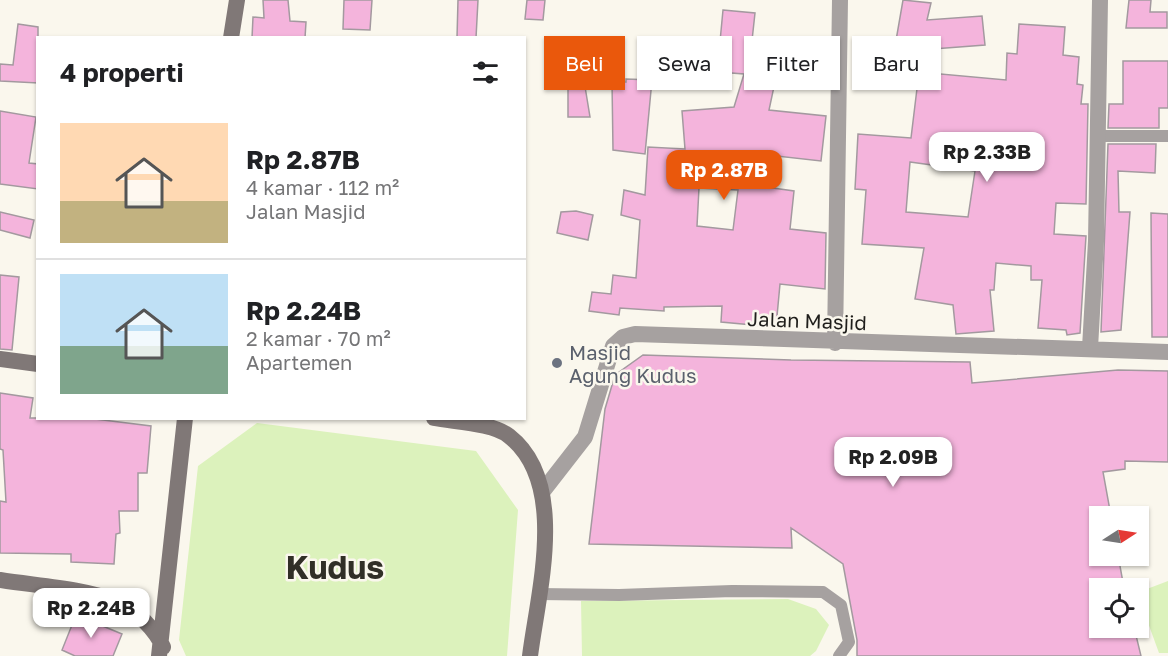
<!DOCTYPE html>
<html lang="id">
<meta charset="utf-8">
<style>
:root{--surface:#fff;--page:#f6f6f6;--text:#202124;--muted:#757577;--line:#e0e0e0;--accent:#ea580c}
body{margin:0;font-family:"Golos Text",sans-serif;background:var(--page);color:var(--text);height:100vh;display:flex;flex-direction:column;font-size:22px;white-space:nowrap}
*{box-sizing:border-box;margin:0}
p{font-size:20px;color:var(--muted)}
.icon{flex:none;width:33px;height:33px;fill:none;stroke:currentColor;stroke-width:2;stroke-linecap:round;stroke-linejoin:round}
.map{position:relative;flex:1;overflow:hidden}
.sheet{position:absolute;left:36px;top:36px;width:490px;height:384px;display:flex;flex-direction:column;background:var(--surface);border-radius:0px;box-shadow:0 2px 4px #0004}
.sheet>*{flex:none}
.top-card{position:absolute;left:544px;top:36px;width:532px;height:54px;display:flex;gap:12px}
.needle{width:39px;rotate:78deg}
.tools{position:absolute;left:1089px;top:506px;display:grid;gap:12px}
.tools a{display:grid;place-items:center;width:60px;height:60px;border-radius:0px;background:var(--surface);box-shadow:0 2px 4px #0004;font-size:30px}
.price{position:absolute;translate:-50% -51px;padding:0 14px;border-radius:12px;background:#fff;color:#222;font-size:20px;line-height:39px;filter:drop-shadow(0 2px 3px #0008)}
.price::after{content:'';position:absolute;left:50%;top:36px;width:18px;height:14px;margin-left:-9px;background:inherit;clip-path:polygon(0 0,100% 0,50% 100%)}
.price.current{background:var(--accent);color:#fff}
ul{padding:0;list-style:none}
li{display:flex;align-items:center;gap:18px;height:150px;padding:0 24px}
li+li{border-top:2px solid var(--line)}
li span{display:grid;place-items:center;flex:none;width:168px;height:120px;border-radius:0px;color:#555}
li>.icon{margin-inline-start:auto}
span .icon{width:72px;height:72px;fill:#fffc;stroke-width:1}
li b{font-size:26px}
h2{display:flex;justify-content:space-between;align-items:center;height:72px;padding:0 24px;font-size:26px}
.pill{padding:0 21px;border-radius:0px;background:var(--surface);box-shadow:0 2px 4px #0004;font-size:21px;line-height:54px}
.pill.current{background:var(--accent);color:#fff}
.map>svg:first-child{display:block}
.green{fill:#dcf2bc}
.building{fill:#f4b4dc;stroke:#a3999f;stroke-width:1.5;fill-rule:evenodd}
.lines{fill:none;stroke-linecap:round;stroke-linejoin:round}
.service{stroke:#a6a1a0;stroke-width:12}
.minor{stroke:#a6a1a0;stroke-width:16}
.secondary{stroke:#807877;stroke-width:16}
.worship-dot{fill:#6b7280;stroke:#faf7ed;stroke-width:2}
.labels{text-anchor:middle;dominant-baseline:central;stroke-width:5;stroke-linejoin:round;paint-order:stroke}
.street-label{font-size:20px;fill:#1f1e1b;stroke:#faf7ed}
.worship-label{font-size:20px;fill:#5b616d;stroke:#faf7ed;text-anchor:start}
.town-label{font-size:32px;font-weight:bold;fill:#312f27;stroke:#faf7ed}
</style>
<div class="map">
<svg width="1168" height="656" viewBox="0 0 1168 656">
<rect width="100%" height="100%" fill="#faf7ed"/>
<!-- green -->
<path class="green" d="M257,423l219,28 42,59 -11,146h-321l-7,-16 19,-174z
M1168,581v72h-9l-20,-55v-6z
M788,599l28,10 13,16 -13,26 -6,5h-228l-1,-55z"/>
<!-- building -->
<path class="building" d="M263,0h25l2,21 16,1 -1,16h-53l1,-21 11,1z
M344,0h28l-2,30 -27,-1z
M458,0h20l-2,38h-19z
M527,0h18l-2,20 -18,-1z
M903,0l28,3 -4,17 55,-4 3,29 -91,7z
M1129,0h22l-1,12h17v16h-41z
M723,10l32,3 -5,46 43,9 -1,10 -16,-1 -7,33 57,6 -5,45 -53,-6 -10,31 36,5 -4,38 36,4 -1,56 -45,-5 -4,43 -55,-5 1,-16 -58,1v4l-44,-3 -1,7 -30,-4 3,-19 19,2 2,-19 23,3 4,-58 -19,-5 3,-25 21,5 3,-48 37,2 -3,-38 52,-4 10,-33 -65,-5 -2,-21 42,4zM699,188l39,2 -5,40 -36,-4z
M18,24l20,3v56l-38,-2v-17l13,1z
M1019,24l46,3 -2,28 16,2 -2,27 6,1 -2,19h7l-2,100 -30,-1 -2,31 32,2 -6,97 -13,2 -1,-5 -28,-2 4,-48h-11v-14l-35,-3 -2,27h-4l4,41 -38,3 -3,-29 -38,-6 9,-51 -62,-4 4,-54 -11,-1 3,-55 53,4 8,-66 87,8 1,-27 10,1zM910,162l65,9 -7,46 -62,-5z
M568,38h9l13,79h-22z
M1123,61h45v47h-9v20h-51l1,-24h14z
M626,79l26,1 -7,74 -32,-4 -1,-68h14z
M0,111l36,6 -7,46 9,1v25l-38,-5z
M1108,144h48l-1,29 -37,-2 1,41h11l-9,118 -20,2z
M576,211l17,4 -5,25 -31,-7 4,-21z
M0,212l34,8 -4,18 -30,-8z
M1151,213l17,1v123h-16z
M0,275l19,2 -7,73 -12,-1z
M643,355l148,5 179,2 2,21 146,-13 50,1v91l-43,-1v8l-22,3 8,44h-11v39h18l6,33h-24v39h34l7,29h-284v-16l-14,-76 -52,-36 1,20 -203,-4 16,-135 10,-34z
M0,393l33,5 -3,20h57l64,8 -4,47h-9v38h-19l1,22 -4,1 -2,30 -43,-2v-8l-71,-1v-52l6,1 -3,-52 -3,-1z
M76,615l46,19 -9,22h-38l-13,-6z"/>
<g class="lines">
<!-- service -->
<path class="service" d="M1097,136h71
M538,594l81,1 113,-4 91,1 18,13 8,37 -10,14"/>
<!-- minor -->
<path class="minor" d="M835,343l5,-343
M1090,348l6,-107 4,-241
M543,491l42,-54 28,-91 10,-9 12,-3 533,18"/>
<!-- secondary -->
<path class="secondary" d="M231,38l6,-38
M0,359l38,5
M434,418c20,4 59,5 75,18 60,47 29,156 21,220
M0,580c37,6 84,8 118,22 16,5 39,30 45,45
M159,656l26,-238"/>
</g>
<!-- markers -->
<circle class="worship-dot" cx="557" cy="363" r="6"/>
<g class="labels">
<!-- street labels -->
<g class="street-label">
<text transform="translate(807 320) rotate(2)">Jalan Masjid</text>
</g>
<!-- worship labels -->
<g class="worship-label">
<text x="569" y="352">Masjid<tspan x="569" dy="23">Agung Kudus</tspan></text>
</g>
<!-- town labels -->
<g class="town-label">
<text x="335" y="567">Kudus</text>
</g>
</g>
</svg>
<div class="tools">
<a><svg class="needle" viewBox="-14 -14 28 28"><path d="M0-13l5 13h-10z" fill="#e53935"/><path d="M0 13l5-13h-10z" fill="#757577"/></svg></a>
<a><svg class="icon" aria-label="locate" viewBox="0 0 24 24"><circle cx="12" cy="12" r="6"/><path d="M12 2v4M12 18v4M2 12h4M18 12h4"/></svg></a>
</div>
<b class="price" style="left:987px;top:183px">Rp 2.33B</b>
<b class="price current" style="left:724px;top:201px">Rp 2.87B</b>
<b class="price" style="left:893px;top:488px">Rp 2.09B</b>
<b class="price" style="left:91px;top:639px">Rp 2.24B</b>
<div class="top-card">
<a class="pill current">Beli</a>
<a class="pill">Sewa</a>
<a class="pill">Filter</a>
<a class="pill">Baru</a>
</div>
<section class="sheet">
<h2>4 properti<svg class="icon" aria-label="filters" viewBox="0 0 24 24"><path d="M4 7h16M4 17h16"/><circle cx="9" cy="7" r="2"/><circle cx="15" cy="17" r="2"/></svg></h2>
<ul>
<li><span style="background:linear-gradient(#ffd9b3 65%,#c2b280 0)"><svg class="icon" aria-label="home" viewBox="0 0 24 24"><path d="M3 11l9-7 9 7M6 9v11h12V9"/></svg></span><div><b>Rp 2.87B</b><p>4 kamar · 112 m²</p><p>Jalan Masjid</p></div></li>
<li><span style="background:linear-gradient(#bfe0f5 60%,#7fa58c 0)"><svg class="icon" aria-label="home" viewBox="0 0 24 24"><path d="M3 11l9-7 9 7M6 9v11h12V9"/></svg></span><div><b>Rp 2.24B</b><p>2 kamar · 70 m²</p><p>Apartemen</p></div></li>
</ul>
</section>
</div>
